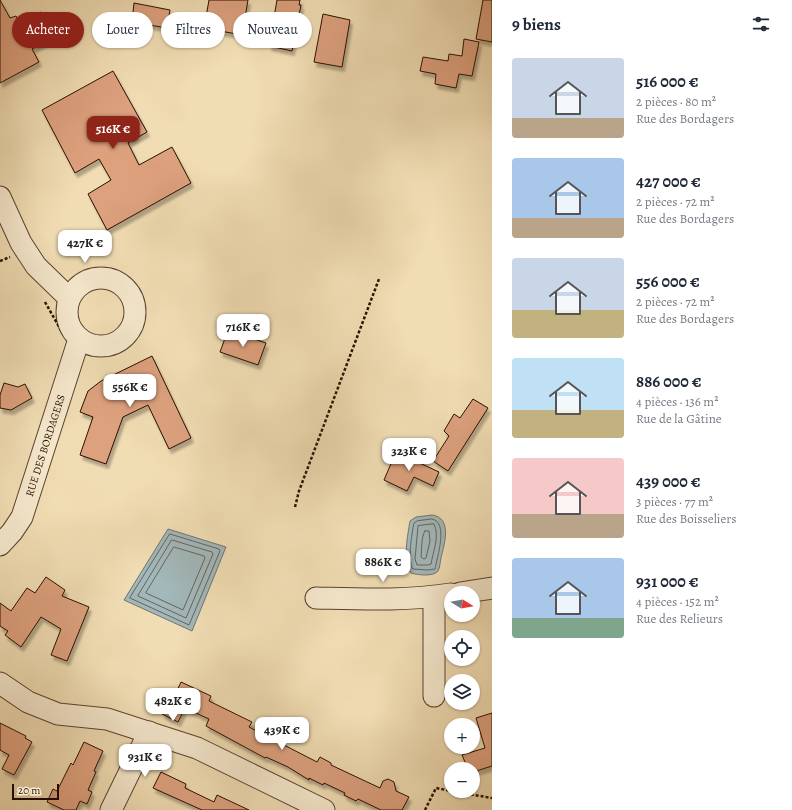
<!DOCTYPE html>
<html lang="fr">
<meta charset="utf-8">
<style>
:root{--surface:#fff;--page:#f2f2f3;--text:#1f2937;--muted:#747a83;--accent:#8f2418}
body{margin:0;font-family:Alegreya,serif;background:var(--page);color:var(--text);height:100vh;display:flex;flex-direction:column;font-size:15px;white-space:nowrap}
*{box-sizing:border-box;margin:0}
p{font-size:13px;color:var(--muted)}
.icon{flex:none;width:22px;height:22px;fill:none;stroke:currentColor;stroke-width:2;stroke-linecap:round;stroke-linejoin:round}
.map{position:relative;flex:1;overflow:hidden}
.drawer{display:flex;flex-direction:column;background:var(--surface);width:300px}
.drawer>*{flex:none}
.guide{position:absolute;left:12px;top:12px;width:380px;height:36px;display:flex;gap:8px}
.needle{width:26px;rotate:101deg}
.controls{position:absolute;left:444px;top:586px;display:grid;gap:8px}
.controls a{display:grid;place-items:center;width:36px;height:36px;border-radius:50%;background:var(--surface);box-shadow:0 1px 3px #0004;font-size:20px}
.scale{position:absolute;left:12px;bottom:10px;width:47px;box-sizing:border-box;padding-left:4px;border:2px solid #290f00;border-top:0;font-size:11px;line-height:14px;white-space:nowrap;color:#290f00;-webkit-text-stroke:3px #f6e9ce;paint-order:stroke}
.price{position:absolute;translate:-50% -34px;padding:0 9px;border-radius:8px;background:#fff;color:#222;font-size:13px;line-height:26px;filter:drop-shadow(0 1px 2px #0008)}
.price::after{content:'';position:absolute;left:50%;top:24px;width:12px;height:9px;margin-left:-6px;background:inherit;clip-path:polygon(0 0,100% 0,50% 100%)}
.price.active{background:var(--accent);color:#fff}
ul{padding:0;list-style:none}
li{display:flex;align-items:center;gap:12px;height:100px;padding:0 20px}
li span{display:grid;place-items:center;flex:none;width:112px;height:80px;border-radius:4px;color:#555}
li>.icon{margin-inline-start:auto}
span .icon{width:48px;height:48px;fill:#fffc;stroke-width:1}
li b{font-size:17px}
h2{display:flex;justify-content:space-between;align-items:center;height:48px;padding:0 20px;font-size:17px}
.chip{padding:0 14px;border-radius:18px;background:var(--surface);box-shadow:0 1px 3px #0004;font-size:14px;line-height:36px}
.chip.active{background:var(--accent);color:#fff}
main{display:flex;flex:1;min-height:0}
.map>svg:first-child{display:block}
.water{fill:#a2b8ba;stroke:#727470}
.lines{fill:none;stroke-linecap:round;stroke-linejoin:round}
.shore{stroke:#66645d;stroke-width:1}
.building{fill:#dda17e;stroke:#290f00;filter:url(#shadow)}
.minor-casing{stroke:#5b422d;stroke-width:23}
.path{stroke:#290f00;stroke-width:2.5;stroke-dasharray:3 2;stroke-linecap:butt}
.minor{stroke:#f6e9ce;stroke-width:21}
.labels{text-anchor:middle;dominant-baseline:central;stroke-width:3.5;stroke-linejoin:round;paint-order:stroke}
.street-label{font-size:11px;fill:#290f00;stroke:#f6e9ce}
</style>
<main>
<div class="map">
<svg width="492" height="810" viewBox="0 0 492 810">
<defs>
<filter id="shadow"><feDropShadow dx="2.5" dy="4.5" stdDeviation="1" flood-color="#0004"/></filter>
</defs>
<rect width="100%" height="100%" fill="#f1ddb4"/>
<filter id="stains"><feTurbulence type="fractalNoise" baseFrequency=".005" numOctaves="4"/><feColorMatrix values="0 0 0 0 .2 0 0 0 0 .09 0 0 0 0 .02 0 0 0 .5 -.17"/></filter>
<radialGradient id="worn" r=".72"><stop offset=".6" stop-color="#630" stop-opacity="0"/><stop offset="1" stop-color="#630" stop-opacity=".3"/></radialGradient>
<!-- water -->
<path class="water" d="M432,515c21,3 12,30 9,43 -1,5 -1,9 -3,13 -5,6 -20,4 -27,2 -9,-10 -3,-40 -1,-52l6,-4z
M168,529l58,18 -34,84 -68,-31z"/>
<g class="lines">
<!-- shore -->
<path class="shore" d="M432,519c17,3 5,38 3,50l-7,1 -15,-1c-6,-7 -1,-37 1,-46l3,-2z
M434,524c6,12 -1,28 -3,40l-3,1h-11l-2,-6 3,-33z
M425,531h4l1,10 -4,17 -2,1 -3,-2c1,-8 0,-20 4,-26z
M170,534l49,15 1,2 -31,74 -59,-27z
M172,540l40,12 1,2 -27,64 -48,-22z
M174,547l30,9 1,2 -22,52 -37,-17z"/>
</g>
<!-- building -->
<path class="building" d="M0,0l10,18 6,-2 4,7 21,-11 14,25 -23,12 7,13 -39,21z
M209,0h39l-6,35 -38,-7z
M277,0h23l-1,5h2l-9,46 -23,-5z
M483,0h9v42l-16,-3z
M134,3l36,7 -3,18 -35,-6z
M323,14l27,6 -8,47 -28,-5z
M464,39l15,3 -7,34 -13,-2 -3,14 -21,-4 1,-10 -16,-3 3,-14 25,4 1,-7 13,2z
M113,71l34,61 -19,11 11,22 33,-18 19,36 -84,47 -19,-36 23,-14 -12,-21 -24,14 -33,-63z
M228,330l38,13 -8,22 -38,-13z
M152,356l39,82 -22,11 -21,-44 -25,12 -17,47 -26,-9 13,-38 -13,-5 8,-21 13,-10z
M4,383l14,4 7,-3 7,14 -21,12 -11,-2v-13z
M473,399l15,9 -40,63 -15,-10 16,-25 -5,-5 10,-17 6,4z
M396,452l43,20 -6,14 -19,-9 -7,14 -23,-11z
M46,577l19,13 -3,6 27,11 -22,54 -16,-6 10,-26 -20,-12 -20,30 -16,-12 3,-4 -8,-5v-23l11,8 16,-23 8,5z
M181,682l30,14 -2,5 43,21 -3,5 68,35 3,-5 11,6v2l49,23 3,-7 5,-2 6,3 2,9 13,6 -7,13h-21l-23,-11 -2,2 -12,-6 1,-2 -21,-10 -1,2 -14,-7v2l-21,-13 -22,-10 -1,1 -59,-32 3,-7 -24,-11 -7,14 -16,-8 9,-19 3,2z
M492,713v53l-19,6v-3h-5l-6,-14 23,-7 -9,-30z
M0,723l26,13 -1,2 7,4 -18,33 -12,-6 7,-14 -9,-5z
M84,742l19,9 -9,20 2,1 -8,18 4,2 -5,12 -7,-3 -4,9h-12l-17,-8 6,-13 4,2 14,-28 2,2z
M161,772l25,12 -1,4 29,14 3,-7 32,15h-47l-49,-22z"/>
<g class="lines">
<!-- minor casing -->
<g class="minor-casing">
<g id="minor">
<path d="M0,197l21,46 15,23 33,32"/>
<circle cx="101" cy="312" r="34"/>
<path id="s1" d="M0,545l12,-13 10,-15 57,-178"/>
<path d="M460,593l32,-5"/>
<path d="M434,597v99"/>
<path d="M316,598c45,1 90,3 135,-4"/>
<path d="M0,683l28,19 30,12 49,5 90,29 127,62"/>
<path d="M111,810l38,-78"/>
</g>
</g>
<!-- path -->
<path class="path" d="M0,261l10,-4
M45,302l17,30
M295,507l4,-16 80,-212
M451,791l41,7
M425,810l11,-22 15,3"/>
<!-- minor -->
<use href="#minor" class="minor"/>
</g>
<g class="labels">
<!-- street labels -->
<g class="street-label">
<text stroke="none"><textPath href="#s1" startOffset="111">RUE DES BORDAGERS</textPath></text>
</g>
</g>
<rect width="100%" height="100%" filter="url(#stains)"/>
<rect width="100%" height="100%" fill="url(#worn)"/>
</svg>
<div class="controls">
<a><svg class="needle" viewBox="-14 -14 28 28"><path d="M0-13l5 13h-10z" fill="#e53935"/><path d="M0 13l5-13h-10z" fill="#747a83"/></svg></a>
<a><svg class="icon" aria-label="locate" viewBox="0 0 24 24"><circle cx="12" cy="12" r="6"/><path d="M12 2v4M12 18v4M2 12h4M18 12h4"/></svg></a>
<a><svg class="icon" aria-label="layers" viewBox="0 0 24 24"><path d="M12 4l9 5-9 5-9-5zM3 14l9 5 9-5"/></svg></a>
<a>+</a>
<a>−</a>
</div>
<div class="scale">20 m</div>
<b class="price active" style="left:113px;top:150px">516K €</b>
<b class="price" style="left:85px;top:264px">427K €</b>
<b class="price" style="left:243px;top:348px">716K €</b>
<b class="price" style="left:130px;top:408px">556K €</b>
<b class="price" style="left:409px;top:472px">323K €</b>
<b class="price" style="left:383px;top:583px">886K €</b>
<b class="price" style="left:173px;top:722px">482K €</b>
<b class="price" style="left:282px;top:751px">439K €</b>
<b class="price" style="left:145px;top:778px">931K €</b>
<div class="guide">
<a class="chip active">Acheter</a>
<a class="chip">Louer</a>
<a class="chip">Filtres</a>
<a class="chip">Nouveau</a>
</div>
</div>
<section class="drawer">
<h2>9 biens<svg class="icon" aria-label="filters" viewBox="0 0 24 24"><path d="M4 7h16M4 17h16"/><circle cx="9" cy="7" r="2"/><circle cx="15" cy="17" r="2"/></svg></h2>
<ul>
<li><span style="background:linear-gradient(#c9d6e8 75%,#b9a48a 0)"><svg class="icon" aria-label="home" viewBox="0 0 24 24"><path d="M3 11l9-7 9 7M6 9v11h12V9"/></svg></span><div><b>516 000 €</b><p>2 pièces · 80 m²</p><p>Rue des Bordagers</p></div></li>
<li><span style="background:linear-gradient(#a9c7e8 75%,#b9a48a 0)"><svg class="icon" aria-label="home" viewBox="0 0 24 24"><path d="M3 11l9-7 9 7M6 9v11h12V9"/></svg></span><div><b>427 000 €</b><p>2 pièces · 72 m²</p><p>Rue des Bordagers</p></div></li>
<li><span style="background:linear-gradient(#c9d6e8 65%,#c2b280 0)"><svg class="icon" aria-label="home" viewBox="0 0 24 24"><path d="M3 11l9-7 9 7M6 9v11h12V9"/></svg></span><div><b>556 000 €</b><p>2 pièces · 72 m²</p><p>Rue des Bordagers</p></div></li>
<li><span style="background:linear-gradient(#bfe0f5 65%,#c2b280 0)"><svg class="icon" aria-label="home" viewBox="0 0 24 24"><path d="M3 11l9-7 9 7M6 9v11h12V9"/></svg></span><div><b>886 000 €</b><p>4 pièces · 136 m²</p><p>Rue de la Gâtine</p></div></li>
<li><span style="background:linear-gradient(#f6c9c9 70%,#b9a48a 0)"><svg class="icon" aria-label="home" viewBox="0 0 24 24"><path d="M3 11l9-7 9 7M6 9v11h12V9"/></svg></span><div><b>439 000 €</b><p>3 pièces · 77 m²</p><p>Rue des Boisseliers</p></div></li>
<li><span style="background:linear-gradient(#a9c7e8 75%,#7fa58c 0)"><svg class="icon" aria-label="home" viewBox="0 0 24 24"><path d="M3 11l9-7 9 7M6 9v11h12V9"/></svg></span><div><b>931 000 €</b><p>4 pièces · 152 m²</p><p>Rue des Relieurs</p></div></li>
</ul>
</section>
</main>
